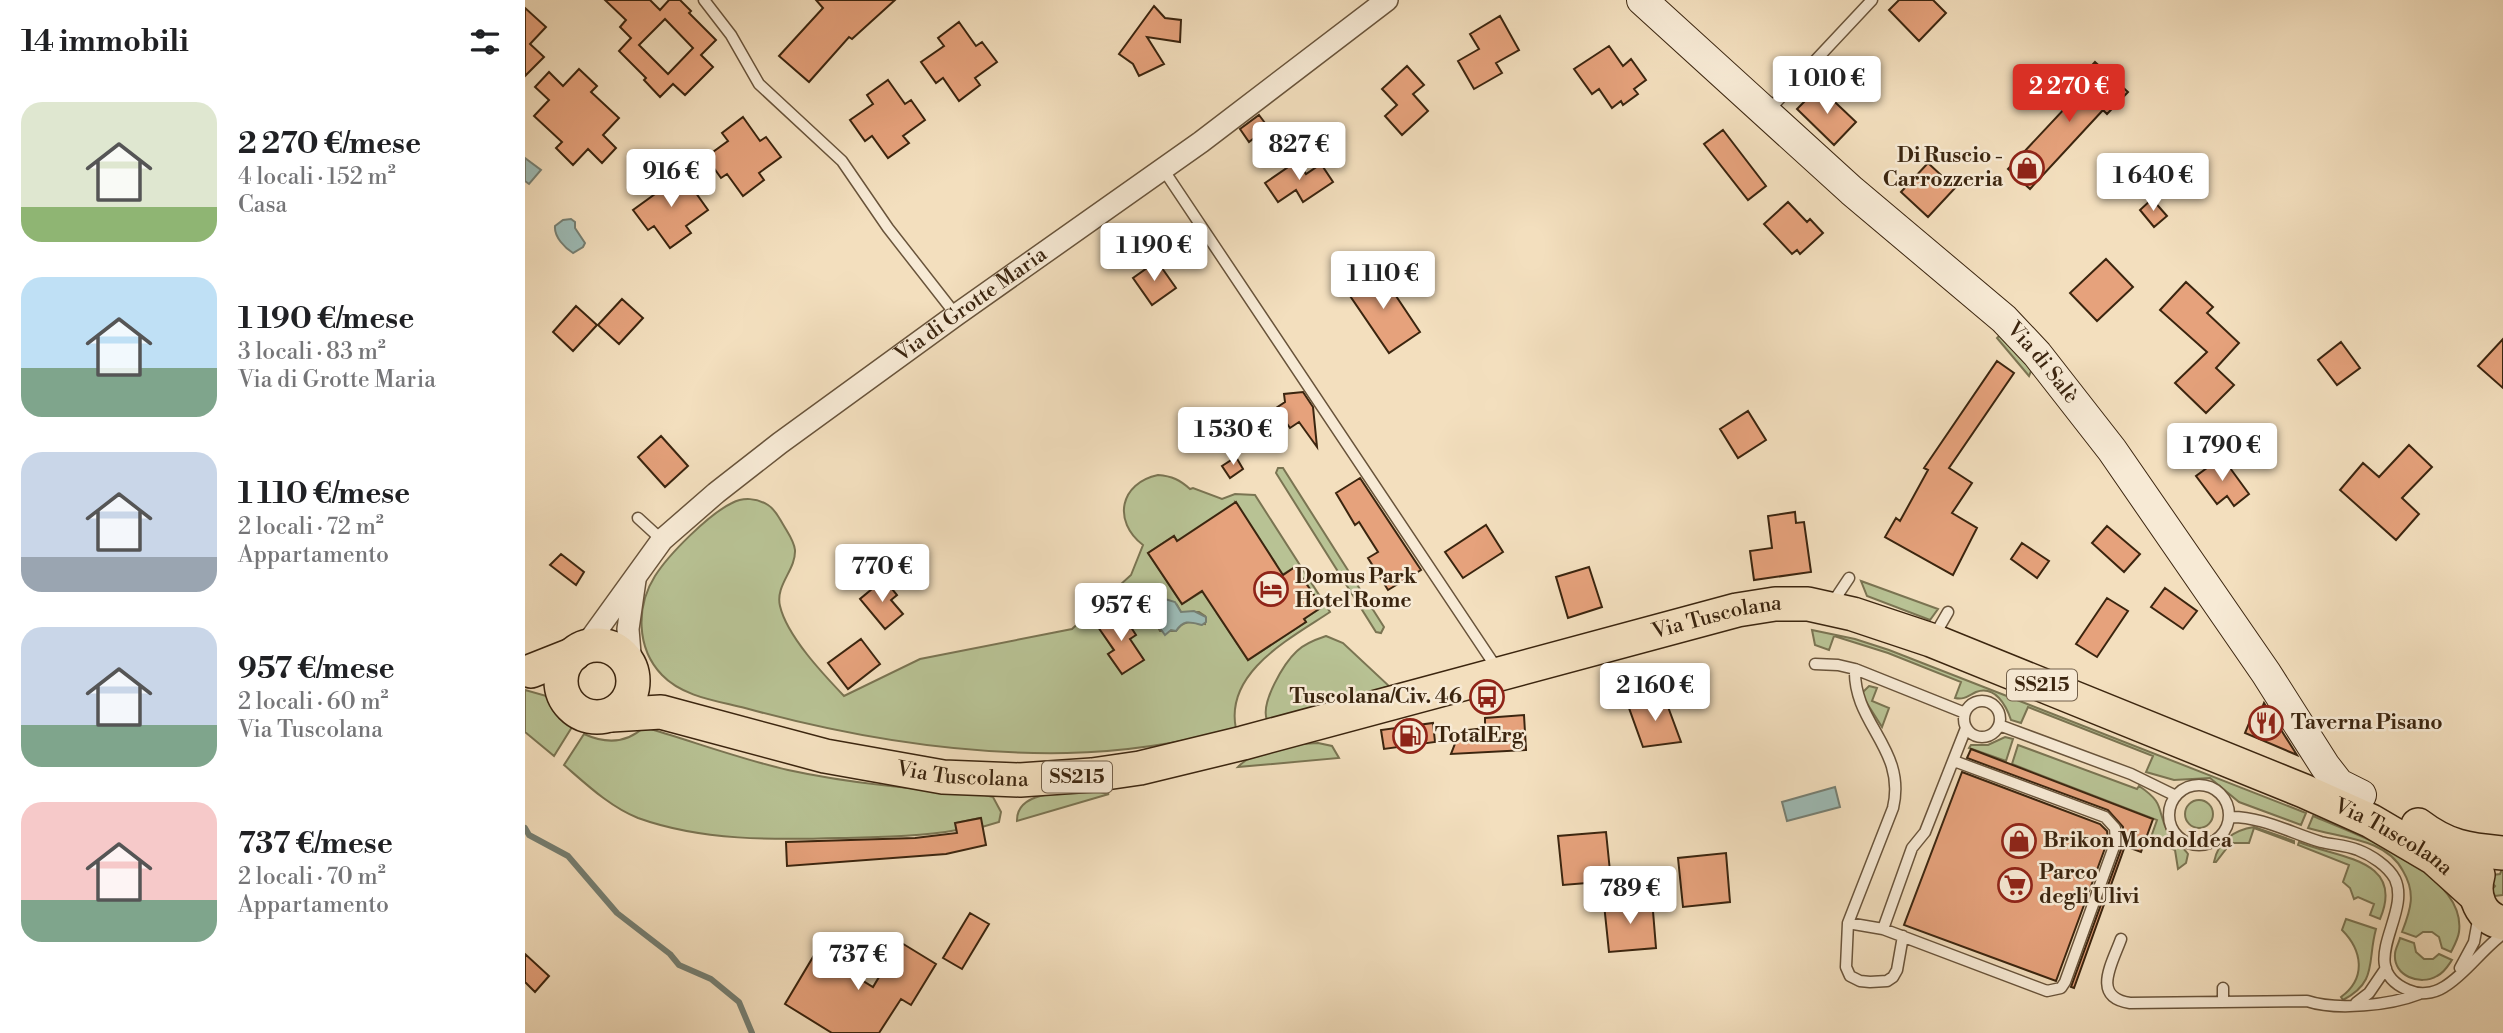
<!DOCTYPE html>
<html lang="it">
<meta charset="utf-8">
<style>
:root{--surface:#fff;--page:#f2f2f2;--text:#202124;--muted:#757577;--accent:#d93025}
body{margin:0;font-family:"Libre Bodoni",serif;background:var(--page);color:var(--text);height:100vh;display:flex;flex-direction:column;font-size:26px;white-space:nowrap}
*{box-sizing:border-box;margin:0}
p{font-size:23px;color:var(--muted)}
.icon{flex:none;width:38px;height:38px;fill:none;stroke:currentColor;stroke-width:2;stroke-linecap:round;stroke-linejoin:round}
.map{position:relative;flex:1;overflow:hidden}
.sheet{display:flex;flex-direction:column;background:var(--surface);width:525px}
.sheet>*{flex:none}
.price{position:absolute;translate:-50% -60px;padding:0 16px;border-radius:7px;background:#fff;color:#222;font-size:23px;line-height:46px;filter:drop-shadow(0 2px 4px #0008)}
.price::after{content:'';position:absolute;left:50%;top:42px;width:21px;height:16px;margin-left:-10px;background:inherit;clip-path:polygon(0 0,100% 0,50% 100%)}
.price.active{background:var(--accent);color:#fff}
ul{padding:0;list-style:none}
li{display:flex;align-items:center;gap:21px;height:175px;padding:0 21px}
li span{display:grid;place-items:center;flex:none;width:196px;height:140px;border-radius:21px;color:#555}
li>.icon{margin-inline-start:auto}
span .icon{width:84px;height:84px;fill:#fffc;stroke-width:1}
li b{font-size:30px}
h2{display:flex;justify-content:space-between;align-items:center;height:84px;padding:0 21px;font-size:30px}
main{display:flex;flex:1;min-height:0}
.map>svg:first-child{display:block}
.green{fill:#b8c294;stroke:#7a7452;stroke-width:2;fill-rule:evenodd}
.water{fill:#9dbcb7;stroke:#768074;stroke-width:2}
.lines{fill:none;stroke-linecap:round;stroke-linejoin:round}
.stream{stroke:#768074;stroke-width:6}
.building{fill:#e6a27c;stroke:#3b250f;stroke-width:2;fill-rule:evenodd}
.lane-casing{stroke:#69543b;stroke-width:13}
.street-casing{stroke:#69543b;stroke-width:24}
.secondary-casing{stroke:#3b250f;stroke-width:32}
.primary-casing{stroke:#3b250f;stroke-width:36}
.lane{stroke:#f7ead5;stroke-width:10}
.street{stroke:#f7ead5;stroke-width:21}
.secondary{stroke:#f7ead5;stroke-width:30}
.primary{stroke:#f3dfbe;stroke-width:33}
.labels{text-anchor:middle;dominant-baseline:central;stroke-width:5;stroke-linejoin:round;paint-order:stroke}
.shield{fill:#f7ead5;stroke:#73604a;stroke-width:2}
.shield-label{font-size:19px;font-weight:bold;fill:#3b250f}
.poi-label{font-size:21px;font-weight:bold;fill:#3b250f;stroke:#f7ead5;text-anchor:start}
.street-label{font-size:21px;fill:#3b250f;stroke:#f7ead5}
</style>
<main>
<section class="sheet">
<h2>14 immobili<svg class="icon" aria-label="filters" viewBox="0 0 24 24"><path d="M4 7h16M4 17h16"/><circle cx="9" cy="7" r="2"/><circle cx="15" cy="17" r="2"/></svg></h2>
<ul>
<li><span style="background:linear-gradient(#dfe7d0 75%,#8fb573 0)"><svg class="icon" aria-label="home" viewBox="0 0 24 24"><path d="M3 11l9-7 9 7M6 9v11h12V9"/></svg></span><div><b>2 270 €/mese</b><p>4 locali · 152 m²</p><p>Casa</p></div></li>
<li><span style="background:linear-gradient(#bfe0f5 65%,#7fa58c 0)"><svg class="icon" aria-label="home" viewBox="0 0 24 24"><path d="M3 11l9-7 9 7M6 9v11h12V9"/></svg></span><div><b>1 190 €/mese</b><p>3 locali · 83 m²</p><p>Via di Grotte Maria</p></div></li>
<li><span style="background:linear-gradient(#c9d6e8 75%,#9aa5b1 0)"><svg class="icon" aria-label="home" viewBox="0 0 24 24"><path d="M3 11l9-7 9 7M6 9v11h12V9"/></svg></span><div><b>1 110 €/mese</b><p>2 locali · 72 m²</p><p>Appartamento</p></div></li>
<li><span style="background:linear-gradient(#c9d6e8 70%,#7fa58c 0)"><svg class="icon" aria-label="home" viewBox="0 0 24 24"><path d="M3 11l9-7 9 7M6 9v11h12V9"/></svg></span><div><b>957 €/mese</b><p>2 locali · 60 m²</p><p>Via Tuscolana</p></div></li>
<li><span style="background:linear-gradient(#f6c9c9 70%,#7fa58c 0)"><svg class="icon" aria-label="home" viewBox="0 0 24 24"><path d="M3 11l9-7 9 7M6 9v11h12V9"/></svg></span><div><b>737 €/mese</b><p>2 locali · 70 m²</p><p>Appartamento</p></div></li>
</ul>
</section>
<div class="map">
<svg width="1978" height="1033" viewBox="0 0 1978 1033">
<rect width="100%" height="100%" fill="#f3dfbe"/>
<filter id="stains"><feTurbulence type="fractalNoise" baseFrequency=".00286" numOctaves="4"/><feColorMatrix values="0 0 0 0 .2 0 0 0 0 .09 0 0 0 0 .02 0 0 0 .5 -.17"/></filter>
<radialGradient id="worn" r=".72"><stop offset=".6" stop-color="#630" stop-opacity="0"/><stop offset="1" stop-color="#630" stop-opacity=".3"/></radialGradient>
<!-- green -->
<path class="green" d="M1478,332l30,34 -4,10 -32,-38z
M753,468h5l101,159 -3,6 -5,-1 -100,-159z
M633,475c14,1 22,5 32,14l3,-1 29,11 13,-5 20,1 75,117c-39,26 -106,60 -94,117 -55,14 -112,23 -169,24 -109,2 -217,-16 -322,-45 -27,-7 -62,-11 -83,-33 -26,-27 -26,-69 -7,-99 14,-22 54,-62 77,-73 11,-6 25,-5 36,2 8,5 11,13 16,21 4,7 10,15 11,24 1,20 -20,35 -15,56 7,30 43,68 64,90l76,-37 152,-30 59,-54 12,-30c-31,-24 -23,-62 15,-70zM710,503l41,61 1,14 18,-11 27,40 -18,12 2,3 -58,38 -31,-47 22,-14zM649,536l34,52 -26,16 -34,-51zM652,605l4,7h18l6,4v8c-13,-2 -21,-5 -29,7h-16l-5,-10zM595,612l15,23 -22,14 -14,-22zM605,640l13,19 -21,15 -14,-20z
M1336,581l77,28 -8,11 -63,-24z
M1287,630l43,9 34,11 417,163 -5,12 -62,-23 -29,-24 -36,2 -28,-8 7,-16 -125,-49 -7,16 -10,-3c-5,-15 -16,-35 -35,-28 -8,4 -12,8 -21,6l6,-16 -73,-29 -54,-17 -5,14 -14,-5z
M801,636l17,7 46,43 -30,11 -92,23c-7,-17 17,-57 30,-69 7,-7 20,-12 29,-15z
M1344,686l8,2 -5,13 17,7 -7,19 -19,-30v-5z
M0,690l39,11 2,17 6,9 -18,29 -29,-24z
M119,727c48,14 96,32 144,43 64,14 128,19 192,24l13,3 8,15 -2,10 -17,5 -2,-9 -24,5 1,7c-39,7 -78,7 -117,8 -67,2 -138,3 -202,-20 -28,-11 -52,-34 -74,-53l20,-31c22,10 42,10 60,-7z
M1480,737l8,2 -7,22 -37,-13 2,-3h17z
M793,743l14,3 7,12 -101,9c19,-20 54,-23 80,-24z
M1493,745l119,44 2,-3c27,18 17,23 29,47 5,9 15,13 20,21l-2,9 -8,6 -3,-19 -25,-10 7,-20 -145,-56z
M574,792l10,2 -92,27c-1,-34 58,-28 82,-29z
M1660 814a14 14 0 1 1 28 0a14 14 0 1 1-28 0Z
M1788,816c42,18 154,57 146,116 -1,7 -5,14 -8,20l-9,-4 -3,-11 -7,-5h-9l-7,5 -14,-5c9,-23 14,-39 1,-61 -17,-33 -63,-33 -95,-43z
M1729,827l40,14v2l-40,-15 -5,15h-25l2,6 -10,13h-2c4,-21 20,-32 40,-35z
M1774,842c37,16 107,16 81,77l-10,-4 4,-11 -16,-7 -4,2 -4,-11 -7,-6 6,-17 -51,-20z
M1978,867v28l-8,1 -3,-6 3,-4 -4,-4 2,-7 7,-1z
M1821,919l30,10c-9,32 2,53 -33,71l-2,-3c26,-19 21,-47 1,-67z
M1875,938l14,5 2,9 8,7h9l6,-5 13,6c-4,6 -8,13 -15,16 -17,10 -44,0 -42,-22 0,-5 4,-11 5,-16z"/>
<!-- water -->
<path class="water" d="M0,158l16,12 -12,14 -4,-3z
M46,219l4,3v6l10,15 -2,4 -10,6c-8,-5 -19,-16 -18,-27l8,-6z
M640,599l10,3 6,10 13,-1 12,6v5l-4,3c-12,-3 -18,-6 -26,6l-5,-1 -6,5 -10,-14 3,-15z
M1310,787l5,20 -53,14 -5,-19z"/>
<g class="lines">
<!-- stream -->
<path class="stream" d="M0,828l4,7 39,21 49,57 53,41 9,11 32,14 28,23 13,31"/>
</g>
<!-- building -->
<path class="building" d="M80,0h45l10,10 9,-10h11l11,11 -2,2 27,27 -15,15 12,12 -28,28 -12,-11 -13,13 -16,-17 2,-2 -27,-27 12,-13 -11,-11 6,-7zM140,19l28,29 -25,26 -29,-29z
M291,0h79l-43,39 -3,-2 -40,45 -30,-26 44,-48z
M1374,0h34l13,13 -27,28 -30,-31z
M629,6l11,12 16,2 -1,22 -33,-5 17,27 -25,12 -6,-12 -14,-10z
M0,8l21,19 -16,17 14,13 -19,19z
M975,16l19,34 -23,13 6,10 -28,16 -16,-28 21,-12 -9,-15z
M434,22l17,24 6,-4 15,20 -22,16 5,7 -21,16 -16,-23 -7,5 -15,-21 23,-16 -6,-8z
M1084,46l14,20 8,-7 15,21 -12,9 4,5 -15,11 -2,-4 -9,7 -13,-19 -7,5 -18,-25z
M1570,62l33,30 -21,22 -4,-4 -73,79 -22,-20 74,-79 -7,-6z
M882,66l17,19 -11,9 15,17 -26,24 -17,-19 12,-11 -15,-16z
M54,69l18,17 -6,6 28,26 -16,17 13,13 -14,15 -14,-14 -15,16 -17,-17 6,-6 -28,-26 15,-16 -14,-13 14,-15 14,14z
M363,80l17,24 6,-4 14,20 -22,16 6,7 -21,15 -16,-22 -7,5 -15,-21 23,-16 -6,-9z
M1294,87l37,35 -22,23 -37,-36z
M734,115l9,12 -19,15 -9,-13z
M218,117l17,24 6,-4 15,20 -22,16 5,7 -21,16 -16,-22 -6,4 -15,-21 22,-16 -6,-8z
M1198,130l43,56 -18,14 -44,-56z
M772,161l9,13 15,-10 12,18 -30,20 -7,-12 -18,12 -13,-19z
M1403,163l27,25 -27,29 -27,-25z
M146,170l17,23 5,-4 15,21 -22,16 5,7 -21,15 -16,-22 -6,4 -15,-20 22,-16 -6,-9z
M1627,199l15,17 -13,11 -14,-17z
M1263,202l19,20 3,-3 13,14 -23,21 -3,-4 -5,4 -28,-30z
M1581,259l27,28 -36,34 -27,-28z
M632,261l19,27 -24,17 -19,-27z
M853,269l42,63 -31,21 -43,-63z
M1661,282l27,25 -6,6 32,30 -23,25 18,17 -28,28 -31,-30 32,-31 -47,-42z
M97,299l21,19 -24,26 -21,-19z
M51,306l21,19 -24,26 -20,-19z
M1978,339v49l-25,-22z
M1816,342l19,26 -23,17 -19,-25z
M1472,361l17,12 -65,95 23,15 -20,30 25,15 -24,47 -68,-38 11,-19 4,3 28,-51 -4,-2z
M778,392l10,15 4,40 -18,-25 -9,6 -14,-20 9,-6 -1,-8z
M1223,411l18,29 -28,18 -18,-29z
M136,436l27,30 -23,21 -27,-30z
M1884,445l23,22 -30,31 17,16 -23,26 -56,-50 23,-27 16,14z
M711,457l7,12 -13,9 -8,-12z
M1697,457l27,37 -15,12 -7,-10 -10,8 -21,-28z
M835,478l61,92 -33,20 -20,-32 10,-6 -19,-30 -4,3 -19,-32z
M711,502l47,73 12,-8 27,40 -18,12 2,3 -58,38 -46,-69 -20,13 -34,-51 26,-17 3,5z
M1270,512l1,11 8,-1 7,50 -57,8 -4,-29 22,-3 -4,-32z
M961,525l17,27 -40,26 -18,-26z
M1582,526l33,28 -16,18 -32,-29z
M1497,543l27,18 -12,17 -26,-19z
M36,554l23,18 -8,13 -26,-20z
M1064,567l13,40 -34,11 -12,-41z
M359,579l13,16 -6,5 12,14 -18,15 -25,-30z
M1640,588l32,23 -14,18 -32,-22z
M1582,598l21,13 -31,46 -21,-13z
M596,612l15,23 -6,4 14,21 -22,14 -14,-20 6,-4 -16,-23z
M336,639l19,25 -32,25 -20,-26z
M1139,696l17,46 -38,5 -14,-39z
M1739,703l33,52 -52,-22 7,-17 6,2z
M999,715l2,35 -75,4 9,-23 25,-3v-10z
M908,723l2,19 -51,7 -3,-19z
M1446,749l182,70 -12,33 -16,-6 -51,142 -3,-1 52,-143v-17l-15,-17 -141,-52z
M1437,772l138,52 7,7 1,9 -52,141 -152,-56z
M456,818l5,27 -40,9 -159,12 -1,-24 129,-4 42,-5 -2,-10z
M1081,832l5,49 -48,4 -5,-49z
M1201,853l4,49 -47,5 -5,-49z
M1127,899l4,49 -47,4 -5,-48z
M445,913l19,11 -27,45 -19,-11z
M375,942l36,22 -25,41 -10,-6 -22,34h-47l-47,-29 31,-52 57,35z
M0,954l24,22 -14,16 -10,-10z"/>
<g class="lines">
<!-- lane casing -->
<g class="lane-casing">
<path id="lane" d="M179,0l27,35 28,49 83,77 46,67 68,87
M1243,111l104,-111
M638,169l335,501
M113,518l24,22
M1306,605l18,-27
M1408,638l15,-26
M1290,664l23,1 17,4 110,44
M1330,669c-2,55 52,80 38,139l-45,115 -2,44 4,9 10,5 10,1 17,-1 6,-4 4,-7 6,-34
M1439 719a18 18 0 1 1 36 0a18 18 0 1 1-36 0Z
M1474,725l132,49 45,22
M1429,761l151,56 10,11 1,13 -51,141 -4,6 -14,3 -164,-62 29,-81 13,-16 41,-104
M1644 815a30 30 0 1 1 60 0a30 30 0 1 1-60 0Z
M1704,817c32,-1 62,16 92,25 12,3 25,3 37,8 13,5 30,16 37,29 17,36 -41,88 13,111 11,5 25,4 36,-3 22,-13 38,-38 59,-53
M1323,923l35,6
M1596,939c-9,25 -30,58 9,64l177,-2c30,10 84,4 112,-7
M1935,968l14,-26 5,-27
M1698,1002v-14
M1831,1003l13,-10 17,-25"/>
</g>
<!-- street casing -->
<g class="street-casing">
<g id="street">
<path id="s1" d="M59,648l78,-108 54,-47 64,-50 176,-128 245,-173 186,-142"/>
<path d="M106,666l-3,-37 7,-49"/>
</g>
</g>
<!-- secondary casing -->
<g class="secondary-casing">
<g id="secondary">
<path id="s2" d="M1117,0l210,191 152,128 33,35 75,96 154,223 59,93 14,18 22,11"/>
</g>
</g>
<!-- primary casing -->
<g class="primary-casing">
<g id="primary">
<circle cx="72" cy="681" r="36"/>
<path d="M6,671l43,-17"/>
<path id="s3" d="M86,715l50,-3 164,44 118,21 77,3 72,-5 48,-7 103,-25 494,-133 38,-6h33l45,10 78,26 373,151 67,30 63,37 41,37"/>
<path d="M1893,825c29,22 49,25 85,28"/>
<path d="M1953,875c-6,21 2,43 25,48"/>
</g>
</g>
<!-- lane -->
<use href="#lane" class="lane"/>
<!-- street -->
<use href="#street" class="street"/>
<!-- secondary -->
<use href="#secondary" class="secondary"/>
<!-- primary -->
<use href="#primary" class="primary"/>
</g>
<!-- icons -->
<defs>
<g id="shop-ring" transform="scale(1.75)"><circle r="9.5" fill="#f7ead5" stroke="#8f2418" stroke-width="1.5"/><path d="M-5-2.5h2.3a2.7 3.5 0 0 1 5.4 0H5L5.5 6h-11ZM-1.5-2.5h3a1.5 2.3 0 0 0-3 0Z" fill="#8f2418"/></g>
<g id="hotel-ring" transform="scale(1.75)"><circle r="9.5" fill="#f7ead5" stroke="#8f2418" stroke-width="1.5"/><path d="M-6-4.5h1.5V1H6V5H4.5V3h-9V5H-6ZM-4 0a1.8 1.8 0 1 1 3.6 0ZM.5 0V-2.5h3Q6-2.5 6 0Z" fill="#8f2418"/></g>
<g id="bus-ring" transform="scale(1.75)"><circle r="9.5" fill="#f7ead5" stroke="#8f2418" stroke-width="1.5"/><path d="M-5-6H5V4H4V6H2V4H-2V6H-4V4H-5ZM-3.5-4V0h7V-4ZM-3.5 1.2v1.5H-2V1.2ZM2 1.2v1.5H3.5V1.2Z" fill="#8f2418"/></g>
<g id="restaurant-ring" transform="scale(1.75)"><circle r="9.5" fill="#f7ead5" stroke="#8f2418" stroke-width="1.5"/><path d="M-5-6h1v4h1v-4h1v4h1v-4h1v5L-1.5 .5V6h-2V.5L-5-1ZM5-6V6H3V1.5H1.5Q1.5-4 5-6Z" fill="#8f2418"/></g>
<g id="fuel-ring" transform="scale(1.75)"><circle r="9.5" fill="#f7ead5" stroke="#8f2418" stroke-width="1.5"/><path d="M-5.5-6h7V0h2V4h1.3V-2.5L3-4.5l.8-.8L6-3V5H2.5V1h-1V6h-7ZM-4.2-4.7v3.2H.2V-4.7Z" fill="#8f2418"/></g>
<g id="supermarket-ring" transform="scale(1.75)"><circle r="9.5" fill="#f7ead5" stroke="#8f2418" stroke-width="1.5"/><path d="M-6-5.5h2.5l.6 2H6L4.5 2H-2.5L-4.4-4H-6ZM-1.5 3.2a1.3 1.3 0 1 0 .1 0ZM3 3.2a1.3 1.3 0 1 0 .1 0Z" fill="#8f2418"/></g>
</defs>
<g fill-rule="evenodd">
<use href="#shop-ring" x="1502" y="168"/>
<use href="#hotel-ring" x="746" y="589"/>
<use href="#bus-ring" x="962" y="697"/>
<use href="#restaurant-ring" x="1741" y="723"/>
<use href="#fuel-ring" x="885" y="736"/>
<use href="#shop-ring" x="1494" y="841"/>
<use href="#supermarket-ring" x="1490" y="885"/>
</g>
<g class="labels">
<!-- shield labels -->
<g class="shield">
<rect x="1482" y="669.5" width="70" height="31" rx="5"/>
<rect x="517" y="761.5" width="70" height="31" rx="5"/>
</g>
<g class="shield-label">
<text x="1517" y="685">SS215</text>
<text x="552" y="777">SS215</text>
</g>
<!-- poi labels -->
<g class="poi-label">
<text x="1478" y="156" text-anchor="end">Di Ruscio -<tspan x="1478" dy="24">Carrozzeria</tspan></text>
<text x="770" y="577">Domus Park<tspan x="770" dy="24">Hotel Rome</tspan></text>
<text x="937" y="697" text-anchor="end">Tuscolana/Civ. 46</text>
<text x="1766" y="723">Taverna Pisano</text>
<text x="910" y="736">TotalErg</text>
<text x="1518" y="841">Brikon MondoIdea</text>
<text x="1514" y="873">Parco<tspan x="1514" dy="24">degli Ulivi</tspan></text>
</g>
<!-- street labels -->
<g class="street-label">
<text stroke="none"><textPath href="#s1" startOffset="522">Via di Grotte Maria</textPath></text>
<text stroke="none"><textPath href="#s2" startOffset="541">Via di Salè</textPath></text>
<text stroke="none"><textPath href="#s3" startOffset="1134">Via Tuscolana</textPath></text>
<text stroke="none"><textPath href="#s3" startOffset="359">Via Tuscolana</textPath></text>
<text stroke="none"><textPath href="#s3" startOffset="1858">Via Tuscolana</textPath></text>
</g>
</g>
<rect width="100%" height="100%" filter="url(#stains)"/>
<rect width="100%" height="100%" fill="url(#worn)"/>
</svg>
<b class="price" style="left:1302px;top:116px">1 010 €</b>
<b class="price active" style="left:1544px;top:124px">2 270 €</b>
<b class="price" style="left:774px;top:182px">827 €</b>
<b class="price" style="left:146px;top:209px">916 €</b>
<b class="price" style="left:1628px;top:213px">1 640 €</b>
<b class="price" style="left:629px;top:283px">1 190 €</b>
<b class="price" style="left:858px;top:311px">1 110 €</b>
<b class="price" style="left:708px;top:467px">1 530 €</b>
<b class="price" style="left:1697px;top:483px">1 790 €</b>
<b class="price" style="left:357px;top:604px">770 €</b>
<b class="price" style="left:596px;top:643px">957 €</b>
<b class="price" style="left:1130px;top:723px">2 160 €</b>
<b class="price" style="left:1105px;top:926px">789 €</b>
<b class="price" style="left:333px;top:992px">737 €</b>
</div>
</main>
